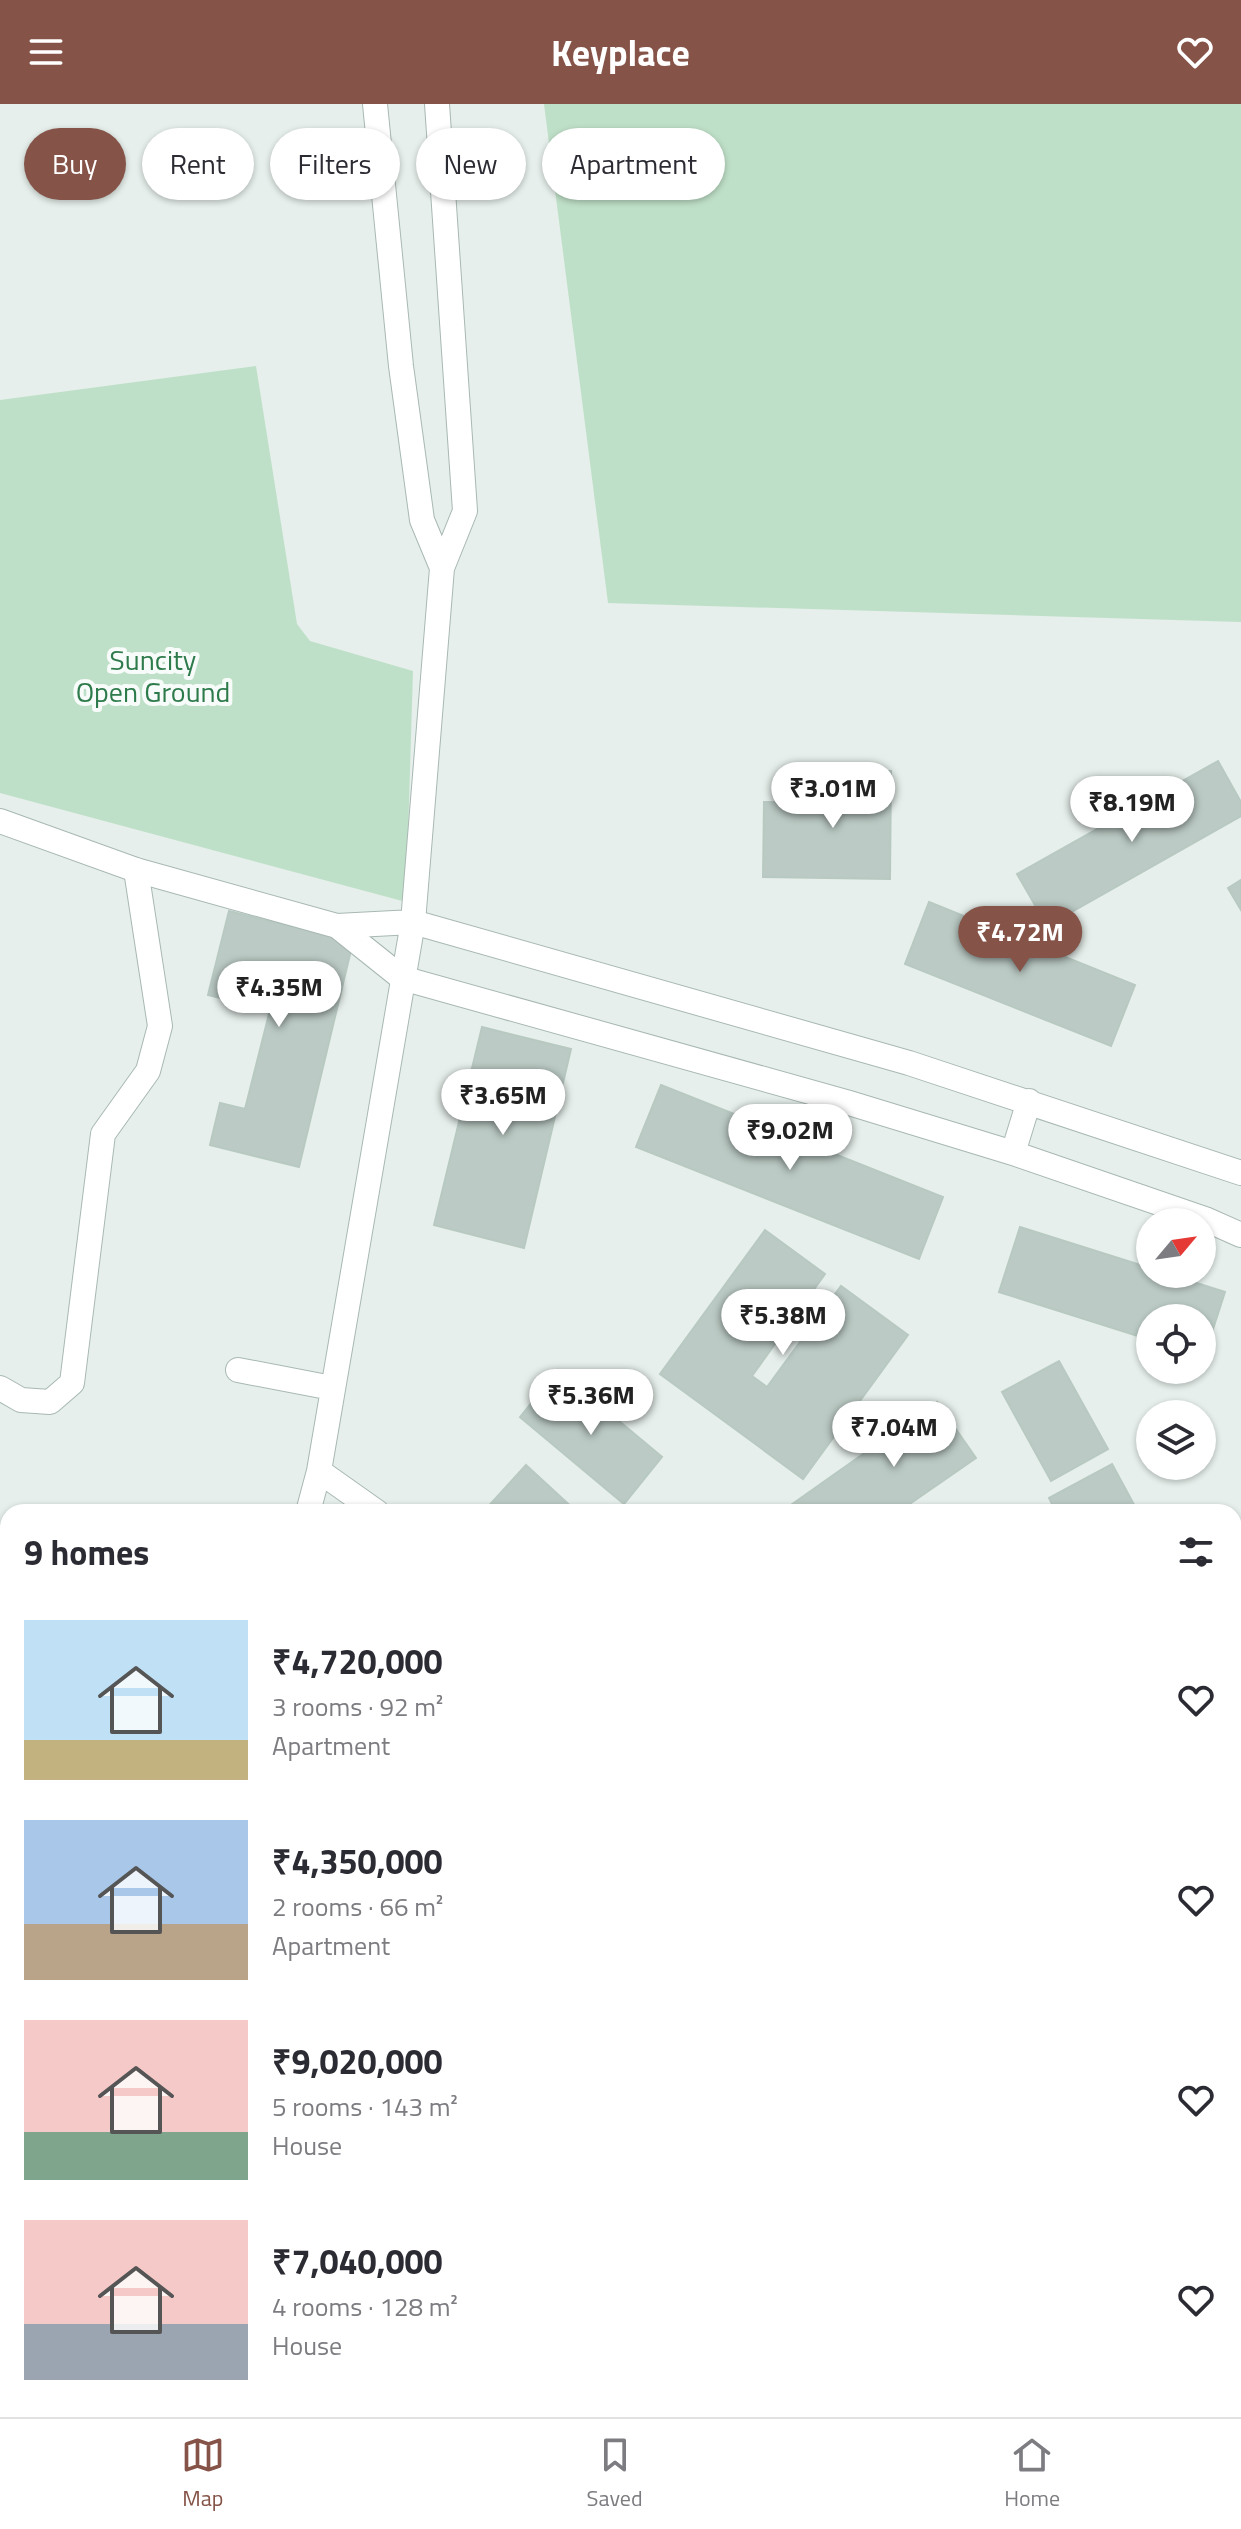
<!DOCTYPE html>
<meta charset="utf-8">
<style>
:root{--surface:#fff;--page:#f7f7f7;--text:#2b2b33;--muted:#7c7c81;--line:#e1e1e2;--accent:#855347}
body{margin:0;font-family:"Titillium Web",sans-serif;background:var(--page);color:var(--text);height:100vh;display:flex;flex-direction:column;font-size:30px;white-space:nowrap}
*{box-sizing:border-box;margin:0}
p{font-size:26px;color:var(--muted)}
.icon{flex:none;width:44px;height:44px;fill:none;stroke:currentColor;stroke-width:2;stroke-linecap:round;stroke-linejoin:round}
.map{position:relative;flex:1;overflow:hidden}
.panel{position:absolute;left:0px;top:1400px;width:1242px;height:914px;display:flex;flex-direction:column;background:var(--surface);border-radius:24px 24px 0 0;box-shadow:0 2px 6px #0004}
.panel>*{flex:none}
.banner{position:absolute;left:24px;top:24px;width:800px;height:72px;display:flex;gap:16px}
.needle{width:52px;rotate:61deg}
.controls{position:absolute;left:1136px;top:1104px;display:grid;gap:16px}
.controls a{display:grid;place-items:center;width:80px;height:80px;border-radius:50%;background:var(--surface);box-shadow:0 2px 6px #0004;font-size:40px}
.price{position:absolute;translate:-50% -68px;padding:0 18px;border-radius:28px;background:#fff;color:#222;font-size:26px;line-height:52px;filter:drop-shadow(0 2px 4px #0008)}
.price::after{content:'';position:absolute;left:50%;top:48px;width:24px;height:18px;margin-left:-12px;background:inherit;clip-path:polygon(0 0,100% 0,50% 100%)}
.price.selected{background:var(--accent);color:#fff}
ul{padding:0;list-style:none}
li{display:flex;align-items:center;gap:24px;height:200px;padding:0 24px}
li span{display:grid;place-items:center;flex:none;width:224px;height:160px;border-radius:0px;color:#555}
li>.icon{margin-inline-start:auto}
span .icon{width:96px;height:96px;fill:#fffc;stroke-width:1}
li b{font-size:34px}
h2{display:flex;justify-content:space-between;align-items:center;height:96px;padding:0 24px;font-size:34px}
.chip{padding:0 28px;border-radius:36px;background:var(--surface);box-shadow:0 2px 6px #0004;font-size:28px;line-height:72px}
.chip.selected{background:var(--accent);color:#fff}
header{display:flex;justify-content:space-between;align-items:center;height:104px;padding:0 24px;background:var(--accent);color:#fff;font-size:36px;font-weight:700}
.dock{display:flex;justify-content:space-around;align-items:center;height:112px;border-top:2px solid var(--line);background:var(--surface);font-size:22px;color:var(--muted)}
.dock a{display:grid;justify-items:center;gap:4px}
.dock .selected{color:var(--accent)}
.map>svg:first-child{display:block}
.green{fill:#bfe0c8}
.building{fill:#bbcac4;stroke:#b8c9c2;stroke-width:2}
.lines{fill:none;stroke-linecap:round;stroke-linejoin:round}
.minor-casing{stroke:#a8b8b2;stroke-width:26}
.tertiary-casing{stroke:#a8b8b2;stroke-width:26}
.minor{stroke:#fff;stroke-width:24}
.tertiary{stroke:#fff;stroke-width:24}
.labels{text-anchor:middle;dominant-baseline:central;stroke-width:8;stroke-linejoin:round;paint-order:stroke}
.park-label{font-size:28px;fill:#2d7a4b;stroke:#f7fbf9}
</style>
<header><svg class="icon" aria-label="menu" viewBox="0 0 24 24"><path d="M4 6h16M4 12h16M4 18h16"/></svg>Keyplace<svg class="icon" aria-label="heart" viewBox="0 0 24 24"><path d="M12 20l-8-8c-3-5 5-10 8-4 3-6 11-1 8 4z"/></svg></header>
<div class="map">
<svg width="1241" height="2313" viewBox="0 0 1241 2313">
<rect width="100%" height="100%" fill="#e6efeb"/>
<!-- green -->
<path class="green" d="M544,0h697v518l-633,-19z
M256,262l41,258 13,17 103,30 -7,231 -406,-109v-393z"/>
<!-- building -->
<path class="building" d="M1218,657l23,41v14l-194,110 -30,-52z
M822,666l69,1 -1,108 -127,-2 1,-75 58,1z
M1241,776v30l-13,-22z
M929,798l206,83 -24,61 -206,-82z
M229,807l124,31 -54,225 -89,-22 10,-42 25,6 25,-99 -62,-15z
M482,923l89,22 -47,199 -90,-23z
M661,981l282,112 -24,62 -283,-112z
M1020,1123l130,41v6h18l57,18 -21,65 -2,-39h-52v22l-151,-48z
M765,1126l60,44 -73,102 15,11 74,-101 67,49 -105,144 -143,-105z
M1059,1257l49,88 -57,32 -49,-89z
M558,1266l104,87 -38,47 -104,-87z
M937,1298l39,56 -78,54h-117z
M1112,1360l26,48h-82l-7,-14z
M526,1361l51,47 -93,-1z
M1241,1437v84l-7,4v-85z
M8,1639v137l-8,-6v-118z
M1240,1937l1,81 -7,4v-82z
M0,2087l8,6v81l-8,-5z
M1241,2261v52h-84l11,-7h66v-40z
M206,2306h96l-2,7h-96z
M404,2306h181l-2,7h-155z
M596,2306h83l-3,7h-82z
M744,2306h111l7,3 -2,4h-119z
M982,2306h94l-3,7h-94z"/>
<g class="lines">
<!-- minor casing -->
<g class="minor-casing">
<path id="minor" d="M238,1266l94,18
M0,1284l21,12 29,2 22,-19 31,-249 45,-63 12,-45 -24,-156
M319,1367l58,41
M308,1408l11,-41 94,-549
M0,1983l8,-10
M1234,2091l7,-5
M951,2313l3,-7"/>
</g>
<!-- tertiary casing -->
<g class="tertiary-casing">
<path id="tertiary" d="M375,0l26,262 21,154 20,48
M0,717l136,49 201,56 76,-4 496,141 332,110
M413,818l29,-354 23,-57 -28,-407
M337,822l65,52 444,124 167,51 192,66 36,16
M1013,1049l16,-52"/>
</g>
<!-- minor -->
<use href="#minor" class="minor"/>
<!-- tertiary -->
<use href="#tertiary" class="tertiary"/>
</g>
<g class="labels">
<!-- park labels -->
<g class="park-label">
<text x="153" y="555">Suncity<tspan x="153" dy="32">Open Ground</tspan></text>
</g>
</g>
</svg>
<div class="controls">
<a><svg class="needle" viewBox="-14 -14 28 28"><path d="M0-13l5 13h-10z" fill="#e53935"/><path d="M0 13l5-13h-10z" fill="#7c7c81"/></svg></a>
<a><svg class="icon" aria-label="locate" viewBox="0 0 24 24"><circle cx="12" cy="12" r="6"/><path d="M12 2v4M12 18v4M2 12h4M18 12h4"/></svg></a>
<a><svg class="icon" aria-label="layers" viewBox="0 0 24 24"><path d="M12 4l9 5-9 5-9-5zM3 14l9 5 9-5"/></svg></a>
</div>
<b class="price" style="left:833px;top:726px">₹3.01M</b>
<b class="price" style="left:1132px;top:740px">₹8.19M</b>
<b class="price selected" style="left:1020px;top:870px">₹4.72M</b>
<b class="price" style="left:279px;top:925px">₹4.35M</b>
<b class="price" style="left:503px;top:1033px">₹3.65M</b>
<b class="price" style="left:790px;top:1068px">₹9.02M</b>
<b class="price" style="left:783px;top:1253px">₹5.38M</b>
<b class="price" style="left:591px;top:1333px">₹5.36M</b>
<b class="price" style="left:894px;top:1365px">₹7.04M</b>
<div class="banner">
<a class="chip selected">Buy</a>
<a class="chip">Rent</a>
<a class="chip">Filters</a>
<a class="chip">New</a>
<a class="chip">Apartment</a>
</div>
<section class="panel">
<h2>9 homes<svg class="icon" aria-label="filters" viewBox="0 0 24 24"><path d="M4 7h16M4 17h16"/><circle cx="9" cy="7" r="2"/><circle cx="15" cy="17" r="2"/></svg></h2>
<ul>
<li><span style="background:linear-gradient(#bfe0f5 75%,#c2b280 0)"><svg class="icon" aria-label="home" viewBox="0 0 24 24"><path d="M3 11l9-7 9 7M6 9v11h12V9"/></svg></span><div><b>₹4,720,000</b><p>3 rooms · 92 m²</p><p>Apartment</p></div><svg class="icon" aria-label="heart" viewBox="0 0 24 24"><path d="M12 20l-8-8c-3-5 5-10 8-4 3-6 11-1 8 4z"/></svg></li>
<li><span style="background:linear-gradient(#a9c7e8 65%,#b9a48a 0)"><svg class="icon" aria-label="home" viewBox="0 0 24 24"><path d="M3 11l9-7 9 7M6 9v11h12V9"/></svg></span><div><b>₹4,350,000</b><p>2 rooms · 66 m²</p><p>Apartment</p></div><svg class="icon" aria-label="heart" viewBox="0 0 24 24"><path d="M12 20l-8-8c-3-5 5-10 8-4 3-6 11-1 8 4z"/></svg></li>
<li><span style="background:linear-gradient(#f6c9c9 70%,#7fa58c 0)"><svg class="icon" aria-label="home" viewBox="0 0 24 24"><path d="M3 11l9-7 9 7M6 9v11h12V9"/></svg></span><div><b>₹9,020,000</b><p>5 rooms · 143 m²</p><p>House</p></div><svg class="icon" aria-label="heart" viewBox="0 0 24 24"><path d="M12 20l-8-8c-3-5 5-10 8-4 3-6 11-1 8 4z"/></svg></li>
<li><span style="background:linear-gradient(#f6c9c9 65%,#9aa5b1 0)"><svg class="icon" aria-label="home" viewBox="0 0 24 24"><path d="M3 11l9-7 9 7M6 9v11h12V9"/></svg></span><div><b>₹7,040,000</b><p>4 rooms · 128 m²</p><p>House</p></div><svg class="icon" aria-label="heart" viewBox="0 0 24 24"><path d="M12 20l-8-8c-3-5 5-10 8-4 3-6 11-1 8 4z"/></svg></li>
</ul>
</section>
</div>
<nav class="dock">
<a class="selected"><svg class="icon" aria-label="map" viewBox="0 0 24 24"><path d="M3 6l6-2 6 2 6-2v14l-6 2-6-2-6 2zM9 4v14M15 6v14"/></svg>Map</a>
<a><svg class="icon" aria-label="saved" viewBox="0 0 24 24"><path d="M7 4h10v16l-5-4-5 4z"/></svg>Saved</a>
<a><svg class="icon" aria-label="home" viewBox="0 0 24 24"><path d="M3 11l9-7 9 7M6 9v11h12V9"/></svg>Home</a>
</nav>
